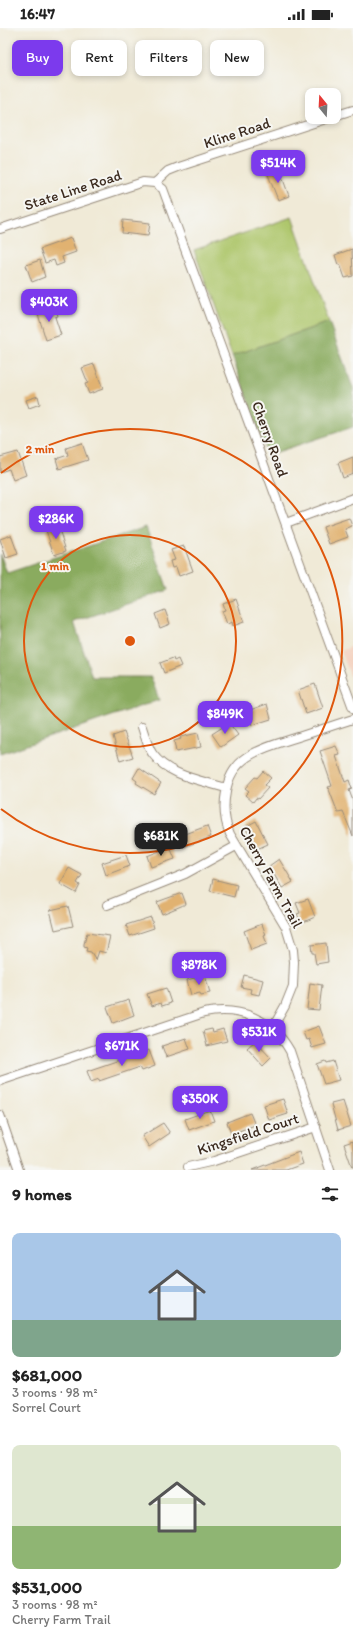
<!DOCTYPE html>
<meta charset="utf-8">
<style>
:root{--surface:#fff;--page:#f2f2f2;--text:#222;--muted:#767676;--accent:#7c3aed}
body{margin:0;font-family:Itim,sans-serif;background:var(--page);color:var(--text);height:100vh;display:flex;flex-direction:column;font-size:15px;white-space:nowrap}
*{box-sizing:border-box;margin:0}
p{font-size:13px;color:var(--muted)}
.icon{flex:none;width:22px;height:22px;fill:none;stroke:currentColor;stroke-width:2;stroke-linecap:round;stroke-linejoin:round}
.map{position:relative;height:1142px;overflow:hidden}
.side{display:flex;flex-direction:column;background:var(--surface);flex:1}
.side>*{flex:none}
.hud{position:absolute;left:12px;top:12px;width:329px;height:36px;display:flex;gap:8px}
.needle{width:26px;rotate:342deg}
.tools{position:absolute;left:305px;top:60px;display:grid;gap:8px}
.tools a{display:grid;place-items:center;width:36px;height:36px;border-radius:8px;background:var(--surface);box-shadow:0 2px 6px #0003;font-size:20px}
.price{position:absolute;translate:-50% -34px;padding:0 9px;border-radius:8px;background:var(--accent);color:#fff;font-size:13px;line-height:26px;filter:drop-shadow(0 1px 2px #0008)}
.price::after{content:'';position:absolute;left:50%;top:24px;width:12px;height:9px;margin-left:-6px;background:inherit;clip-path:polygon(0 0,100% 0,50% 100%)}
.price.current{background:#222;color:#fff}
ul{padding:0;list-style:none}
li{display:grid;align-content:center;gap:8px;height:212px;padding:0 12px}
li span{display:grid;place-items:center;height:124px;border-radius:8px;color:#555}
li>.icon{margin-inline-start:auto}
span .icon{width:72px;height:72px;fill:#fffc;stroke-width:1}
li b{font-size:17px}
h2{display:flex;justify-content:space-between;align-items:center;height:48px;padding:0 12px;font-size:17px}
.pill{padding:0 14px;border-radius:8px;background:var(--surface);box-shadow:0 2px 6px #0003;font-size:14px;line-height:36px}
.pill.current{background:var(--accent);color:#fff}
.status{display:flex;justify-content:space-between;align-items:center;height:28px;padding:0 20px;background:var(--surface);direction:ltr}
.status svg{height:11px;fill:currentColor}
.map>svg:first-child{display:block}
.built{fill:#f4d3c1}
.green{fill:#adc66b;stroke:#747844}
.forest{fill:#8aab5f;stroke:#626a3e}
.building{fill:#e1b271}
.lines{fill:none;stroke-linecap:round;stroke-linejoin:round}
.street-casing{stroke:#968a7a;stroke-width:10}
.street{stroke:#fff;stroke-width:8}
.ring{fill:none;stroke:#df570d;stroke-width:2}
.labels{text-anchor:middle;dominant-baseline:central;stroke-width:4;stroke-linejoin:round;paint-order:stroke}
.street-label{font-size:15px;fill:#3b2a1e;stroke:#f6f6f2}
.centre{fill:#df570d;stroke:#f6f6f2;stroke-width:2}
.ring-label{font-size:12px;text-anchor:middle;font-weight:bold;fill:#df570d;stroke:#f6f6f2;stroke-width:4;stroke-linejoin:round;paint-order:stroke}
</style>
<div class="status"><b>16:47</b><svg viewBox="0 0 49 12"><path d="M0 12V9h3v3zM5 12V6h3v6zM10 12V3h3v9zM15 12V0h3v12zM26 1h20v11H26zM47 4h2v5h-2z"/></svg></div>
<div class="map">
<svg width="353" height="1142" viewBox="0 0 353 1142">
<rect width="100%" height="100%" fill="#f6f6f2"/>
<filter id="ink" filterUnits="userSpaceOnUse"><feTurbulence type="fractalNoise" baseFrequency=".025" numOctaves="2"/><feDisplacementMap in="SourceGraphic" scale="8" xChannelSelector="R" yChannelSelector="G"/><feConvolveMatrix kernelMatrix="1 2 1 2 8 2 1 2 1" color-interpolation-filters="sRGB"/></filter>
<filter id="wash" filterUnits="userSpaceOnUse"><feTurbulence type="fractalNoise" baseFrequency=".012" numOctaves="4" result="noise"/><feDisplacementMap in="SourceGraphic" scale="16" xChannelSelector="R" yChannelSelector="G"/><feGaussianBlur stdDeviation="0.9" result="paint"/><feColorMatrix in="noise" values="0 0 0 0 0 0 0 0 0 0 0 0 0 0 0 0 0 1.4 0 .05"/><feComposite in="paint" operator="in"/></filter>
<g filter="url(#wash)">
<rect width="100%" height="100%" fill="#f0ead7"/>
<!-- built -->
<path class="built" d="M353,618v37l-12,-32z"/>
<!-- green -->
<path class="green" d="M292,189l37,105 -97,34 -38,-106z"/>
<!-- forest -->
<path class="forest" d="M329,294l24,66v39l-85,28 -36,-99z
M146,499l22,63 -94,32 18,55h59l8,23 -159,54v-200l7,19z"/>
<g id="blocks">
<!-- building -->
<path class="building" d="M279,140l10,28 -11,4 -11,-28z
M123,192l27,3 -2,13 -26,-3z
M71,210l5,14 -14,5 2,6 -8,3 -2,-6 -9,3 -5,-14z
M352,221l1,27 -8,2 -5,-14 -2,1 -3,-10z
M40,232l5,17 -13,5 -6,-17z
M55,278l3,10 -3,1 6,18 -15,5 -9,-29z
M94,336l9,25 -14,5 -4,-10 3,-1 -6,-15z
M38,368l2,8 -11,4 -3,-8z
M82,415l6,17 -29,9 -3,-10 12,-4 -2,-7z
M18,424l8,23 -13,5 -4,-11 -9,3v-15z
M353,429v17l-10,4 -5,-15z
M349,490l3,8 -7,3 3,8 -19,7 -6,-17z
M58,498l8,25 -12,4 -8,-25z
M11,507l7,19 -12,4 -6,-19z
M184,518l9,25 -14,5 -3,-9 -4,1 -2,-7 5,-1 -4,-10z
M236,571l8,23 -11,4 -1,-4 -5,2 -5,-13 3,-1 -2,-6z
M165,582l5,14 -10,4 -5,-14z
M173,630l1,3 4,-2 3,7 -17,7 -4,-10z
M315,656l8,24 -17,6 -8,-24z
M267,676l4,15 -19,6 -5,-14z
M229,695l9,12 -17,12 -9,-13z
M124,704l9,25 -13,4 -7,-25z
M198,705l3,14 -25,5 -2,-11 7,-2 -1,-2z
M336,718l4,9 -4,1 9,26 4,-2 3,9 -3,1 4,11v35l-10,-24 -5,1 -10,-26 4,-1 -12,-35z
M139,740l22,15 -7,11 -18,-11 1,-2 -4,-3z
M263,743l8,7 -7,7 4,3 -10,11 -2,-1 -3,4 -8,-7 4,-4 -4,-3 10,-11 2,1z
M256,793l12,23 -11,5 -12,-22z
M207,798l4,11 -27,10 -4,-11z
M170,819l5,12 -24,8 -4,-11z
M126,827l4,11 -24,9 -4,-12z
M279,831l14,23 -11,6 -13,-22z
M69,840l13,7 -5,8 3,2 -4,8 -16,-9z
M213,851l24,6 -3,12 -24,-6z
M182,865l4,11 -24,10 -5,-12z
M308,871l7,18 -14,6 -4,-9 3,-1 -4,-10z
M68,878l5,20 -18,4 -5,-20z
M151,889l3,11 -24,8 -4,-11z
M262,896l4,11 -2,1 3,8 -16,6 -7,-19z
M87,905l23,3 -4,17 -7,-2 -3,9 -5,-8 -5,-1 1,-3 -3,-1v-3z
M326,915l2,19 -12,2 -2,-11h-2l-1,-8z
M205,947l5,18 -9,2 -1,-2 -9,2 -4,-15z
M244,947l19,5 -4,15 -9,-2 1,-4 -10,-2z
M310,955l12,2 -3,25 -12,-1z
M166,960l5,15 -9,3 -1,-3 -9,3 -5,-12z
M129,972l5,15 -21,8 -6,-16z
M319,998l7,18 -14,4 -3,-9 -3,1 -3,-8z
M212,1001l1,3 10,-3 4,12 -20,5 -4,-15z
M186,1010l4,11 -24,8 -4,-11z
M255,1013l16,17 -8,8 -16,-18z
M149,1022l6,16 -13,5 -2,-4 -41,14v-2l-8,3 -4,-11z
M325,1033l1,2 7,-2 6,19 -15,4 -7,-20z
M283,1071l5,15 -19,6 -5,-15z
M343,1073l8,25 -13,4 -7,-26z
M210,1082l4,11 -25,9 -4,-11z
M250,1085l5,12 -24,9 -4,-12z
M163,1095l7,10 -21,14 -7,-11z
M353,1113v26h-1l-8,-23z
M299,1124l4,12 -17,6h-34z"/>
</g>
</g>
<g filter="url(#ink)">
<use href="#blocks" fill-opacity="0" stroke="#968a7a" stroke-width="1"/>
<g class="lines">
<!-- street casing -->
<g class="street-casing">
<path id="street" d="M334,88l19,-6
M155,155l13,-12 10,-4 154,-50
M0,201l143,-47 12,1 8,6 190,519
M286,495l67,-25
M142,699c3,9 5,18 10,26 16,23 49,27 74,35
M107,877l78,-31 51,-28
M272,1001l13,-23 8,-20 1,-24 -1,-12 -7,-23 -56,-93c-6,-14 -7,-27 -4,-42 5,-37 38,-44 69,-54 19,-6 39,-13 58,-19
M0,1053l204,-68c36,-7 68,6 86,38l40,119
M0,1087l19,55
M188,1139l26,-6 102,-34"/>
</g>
<!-- street -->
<use href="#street" class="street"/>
</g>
</g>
<!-- distance rings -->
<g class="ring">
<circle cx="130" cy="613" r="106"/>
<path d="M1 445A212 212 0 1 1 1 781"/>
</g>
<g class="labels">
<!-- street labels -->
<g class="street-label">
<text transform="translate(237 105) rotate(-18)">Kline Road</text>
<text transform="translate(73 162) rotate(-18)">State Line Road</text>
<text transform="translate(270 411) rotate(70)">Cherry Road</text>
<text transform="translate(271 849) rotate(61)">Cherry Farm Trail</text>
<text transform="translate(248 1106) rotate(-18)">Kingsfield Court</text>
</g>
</g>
<circle cx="130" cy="613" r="6" class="centre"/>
<g class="ring-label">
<text x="40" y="425">2 min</text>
<text x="55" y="542">1 min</text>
</g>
</svg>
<div class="tools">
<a><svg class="needle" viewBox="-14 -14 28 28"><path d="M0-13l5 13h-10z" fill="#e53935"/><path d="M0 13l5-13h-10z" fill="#767676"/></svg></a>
</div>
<b class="price" style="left:278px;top:156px">$514K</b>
<b class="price" style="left:49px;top:295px">$403K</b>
<b class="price" style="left:56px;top:512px">$286K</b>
<b class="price" style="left:225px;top:707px">$849K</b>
<b class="price current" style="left:161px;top:829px">$681K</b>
<b class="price" style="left:199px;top:958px">$878K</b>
<b class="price" style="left:259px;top:1025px">$531K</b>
<b class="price" style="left:122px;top:1039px">$671K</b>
<b class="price" style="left:200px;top:1092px">$350K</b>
<div class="hud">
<a class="pill current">Buy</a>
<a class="pill">Rent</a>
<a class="pill">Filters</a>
<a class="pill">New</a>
</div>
</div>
<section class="side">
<h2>9 homes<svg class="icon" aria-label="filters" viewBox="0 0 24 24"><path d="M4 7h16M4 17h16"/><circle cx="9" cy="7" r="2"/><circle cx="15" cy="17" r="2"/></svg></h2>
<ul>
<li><span style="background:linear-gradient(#a9c7e8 70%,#7fa58c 0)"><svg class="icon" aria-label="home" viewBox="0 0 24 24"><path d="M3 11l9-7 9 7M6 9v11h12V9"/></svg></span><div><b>$681,000</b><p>3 rooms · 98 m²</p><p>Sorrel Court</p></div></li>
<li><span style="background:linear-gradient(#dfe7d0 65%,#8fb573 0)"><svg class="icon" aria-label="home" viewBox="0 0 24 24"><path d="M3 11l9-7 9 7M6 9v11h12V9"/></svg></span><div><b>$531,000</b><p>3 rooms · 98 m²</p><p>Cherry Farm Trail</p></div></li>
</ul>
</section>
